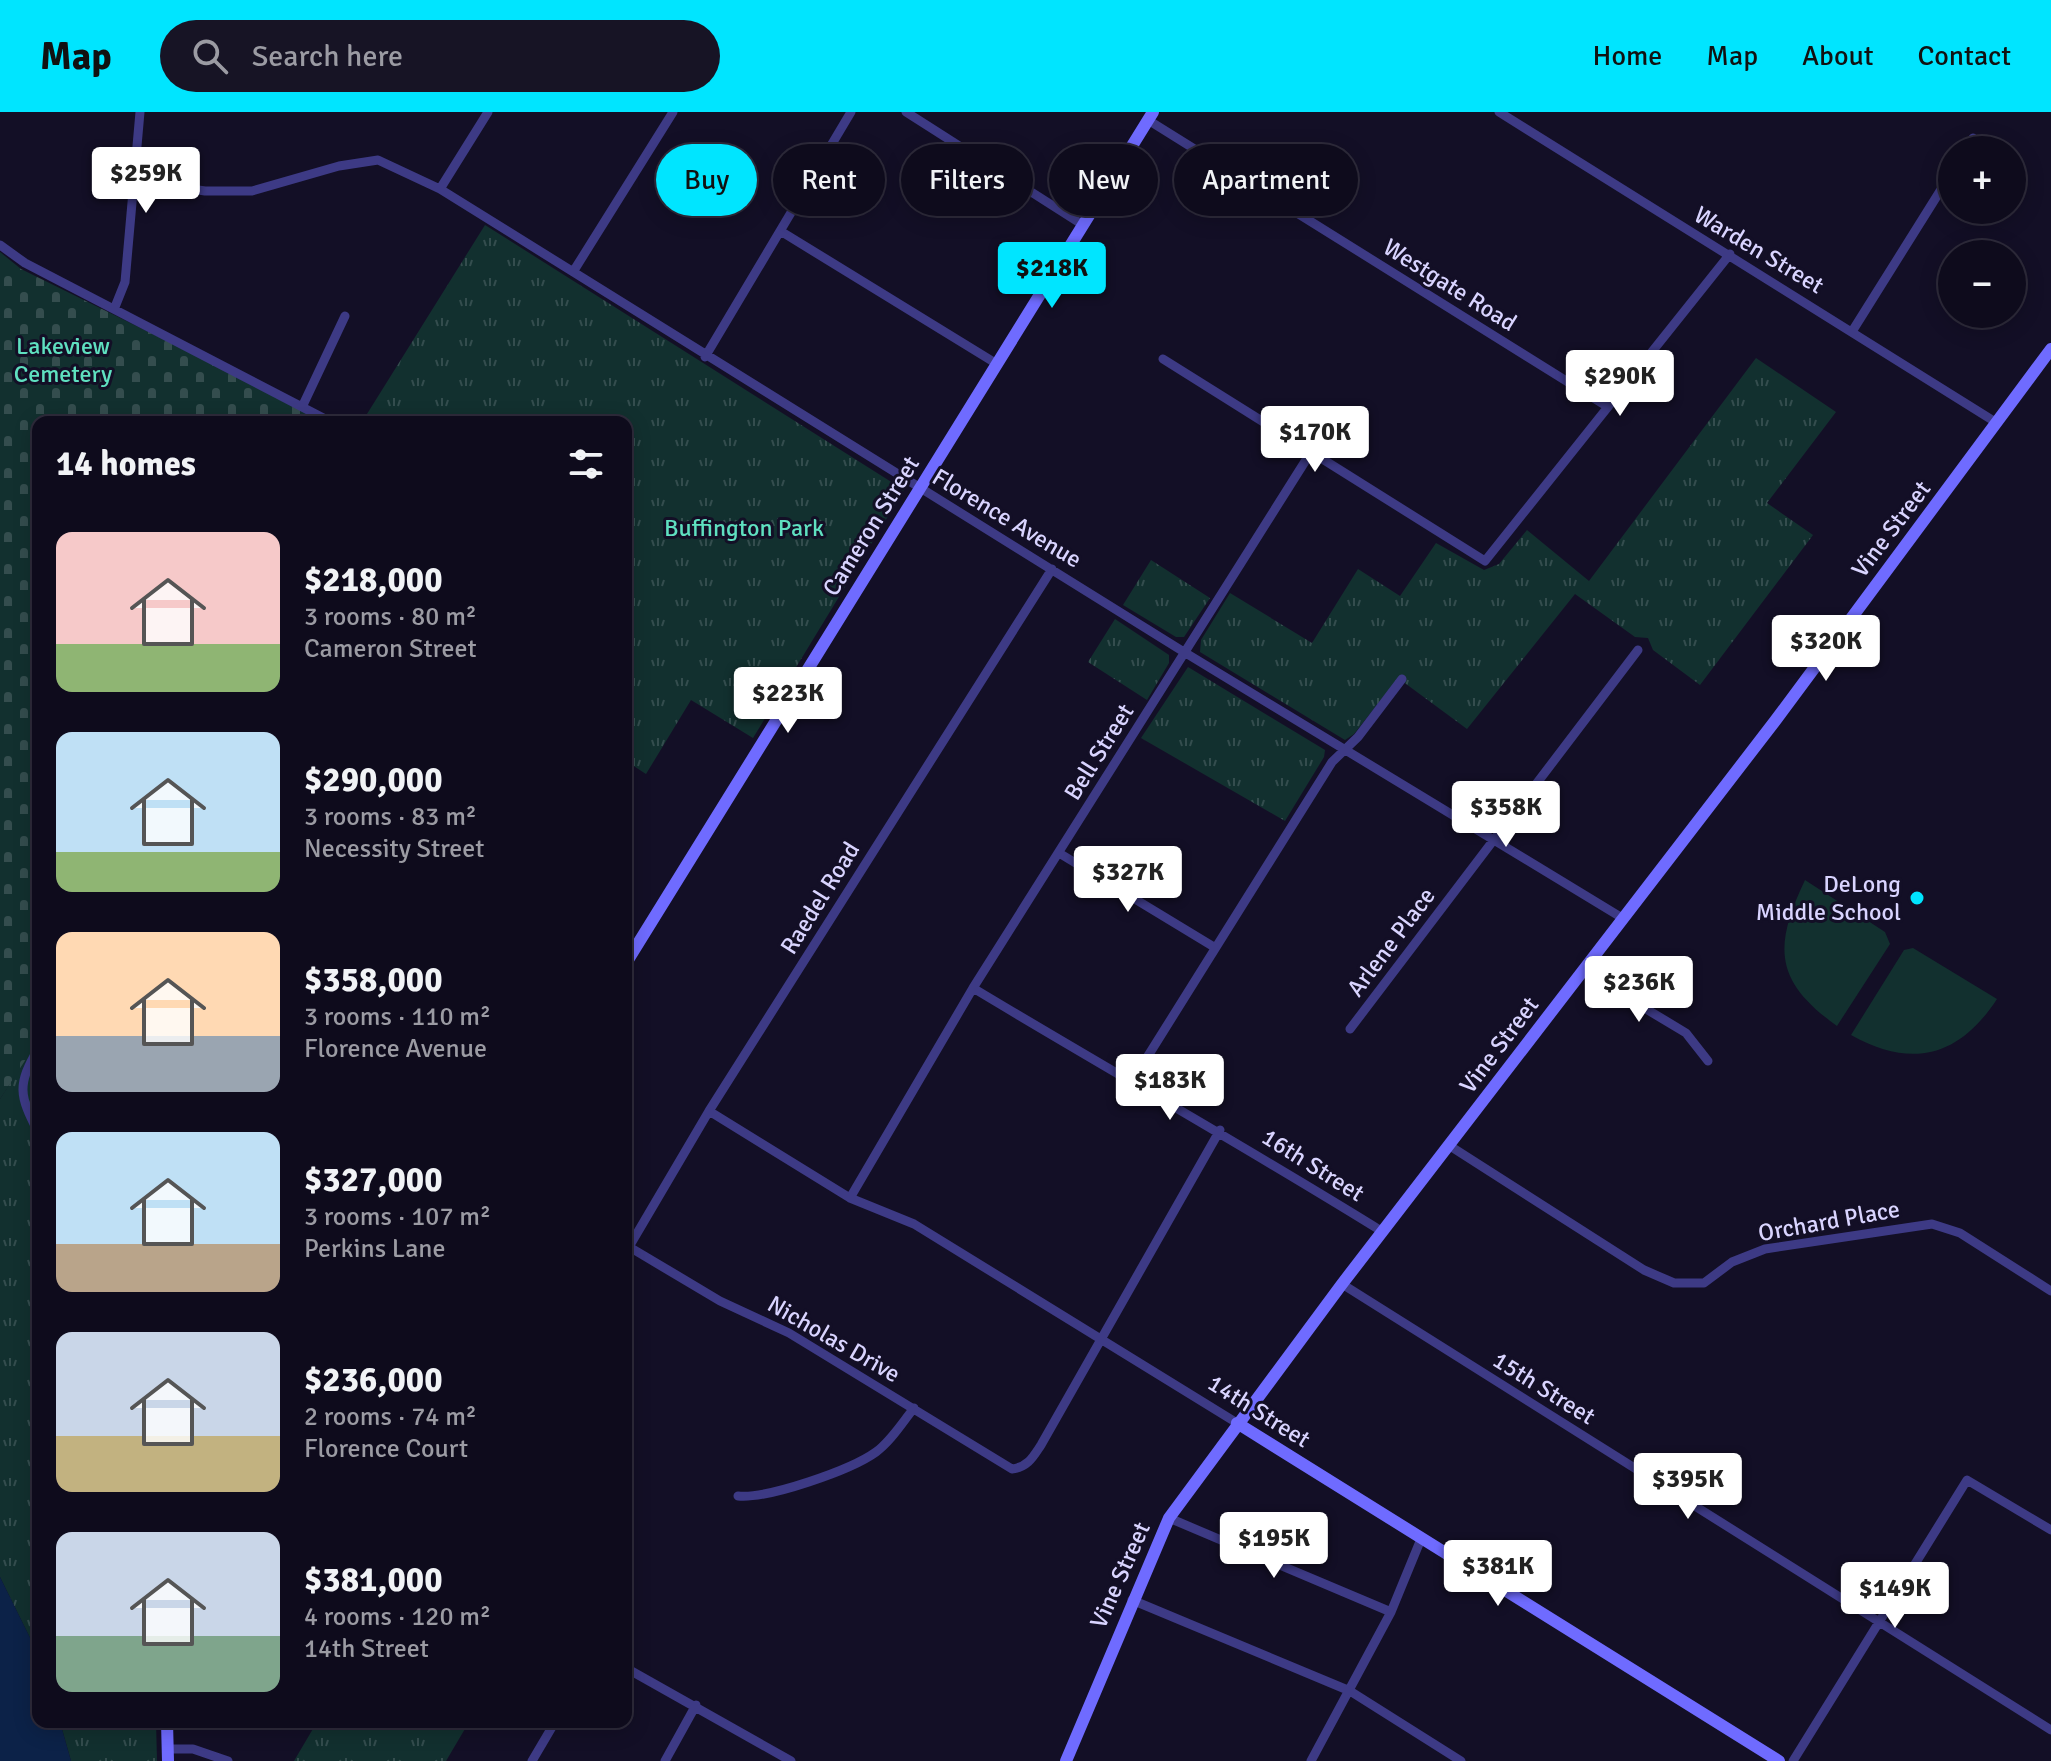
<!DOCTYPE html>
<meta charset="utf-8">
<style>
:root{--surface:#0e0b1c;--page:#171425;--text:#f1f3f6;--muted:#9b9ba3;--line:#2e2b3b;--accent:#00e5ff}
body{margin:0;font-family:Signika,sans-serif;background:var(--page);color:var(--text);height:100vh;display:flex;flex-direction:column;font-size:30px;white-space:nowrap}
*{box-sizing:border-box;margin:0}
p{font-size:26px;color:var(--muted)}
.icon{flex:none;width:44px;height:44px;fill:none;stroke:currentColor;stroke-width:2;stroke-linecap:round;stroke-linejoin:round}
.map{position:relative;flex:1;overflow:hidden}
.details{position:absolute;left:32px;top:304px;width:600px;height:1312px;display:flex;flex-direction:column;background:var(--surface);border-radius:16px;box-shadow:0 4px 20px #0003,0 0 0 2px var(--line)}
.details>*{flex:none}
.banner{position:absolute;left:656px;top:32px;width:760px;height:72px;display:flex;gap:16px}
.fabs{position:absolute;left:1938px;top:24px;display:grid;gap:16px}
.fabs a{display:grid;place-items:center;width:88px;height:88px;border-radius:50%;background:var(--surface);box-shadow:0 4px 20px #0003,0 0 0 2px var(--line);font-size:40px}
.price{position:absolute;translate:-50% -68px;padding:0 18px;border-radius:8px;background:#fff;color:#222;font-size:26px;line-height:52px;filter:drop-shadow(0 2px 4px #0008)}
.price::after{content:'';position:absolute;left:50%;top:48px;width:24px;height:18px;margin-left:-12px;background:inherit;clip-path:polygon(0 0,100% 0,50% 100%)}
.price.on{background:var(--accent);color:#111}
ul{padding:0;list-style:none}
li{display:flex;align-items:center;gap:24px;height:200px;padding:0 24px}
li span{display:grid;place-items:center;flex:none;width:224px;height:160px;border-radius:16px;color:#555}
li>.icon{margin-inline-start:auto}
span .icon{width:96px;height:96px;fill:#fffc;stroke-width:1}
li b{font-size:34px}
h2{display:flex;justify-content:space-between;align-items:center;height:96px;padding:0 24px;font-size:34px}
.tag{padding:0 28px;border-radius:36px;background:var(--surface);box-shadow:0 4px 20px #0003,0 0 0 2px var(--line);font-size:28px;line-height:72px}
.tag.on{background:var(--accent);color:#111}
header{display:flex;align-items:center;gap:48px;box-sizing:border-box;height:112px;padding:0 40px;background:var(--accent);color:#111}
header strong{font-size:38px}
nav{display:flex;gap:44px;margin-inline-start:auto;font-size:28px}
.search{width:560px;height:72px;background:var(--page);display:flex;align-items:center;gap:20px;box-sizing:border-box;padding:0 28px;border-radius:44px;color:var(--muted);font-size:30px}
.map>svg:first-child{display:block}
.cemetery{fill:url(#cemetery-stones)}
.park{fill:url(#park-tufts)}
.pitch{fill:#12302f}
.water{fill:#0c2248}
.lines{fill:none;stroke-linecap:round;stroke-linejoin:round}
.street{stroke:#3d3a85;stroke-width:9}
.secondary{stroke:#6f6bff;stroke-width:12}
.poi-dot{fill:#00e5ff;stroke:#130f26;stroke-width:3}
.labels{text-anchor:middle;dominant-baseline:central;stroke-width:6;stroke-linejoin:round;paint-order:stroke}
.street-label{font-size:24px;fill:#d9d4ff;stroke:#130f26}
.park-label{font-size:24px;fill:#5fe0c0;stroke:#130f26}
.poi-label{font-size:24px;fill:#d9d4ff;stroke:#130f26;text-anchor:end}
</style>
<header>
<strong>Map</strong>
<div class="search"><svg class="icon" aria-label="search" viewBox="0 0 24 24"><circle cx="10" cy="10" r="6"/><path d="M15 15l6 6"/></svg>Search here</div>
<nav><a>Home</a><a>Map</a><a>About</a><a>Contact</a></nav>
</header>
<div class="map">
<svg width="2051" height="1649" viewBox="0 0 2051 1649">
<defs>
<pattern id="cemetery-stones" width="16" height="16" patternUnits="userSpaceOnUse" patternTransform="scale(2)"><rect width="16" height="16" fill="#12302f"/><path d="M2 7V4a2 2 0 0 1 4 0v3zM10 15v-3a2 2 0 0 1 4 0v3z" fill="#344d4e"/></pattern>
<pattern id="park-tufts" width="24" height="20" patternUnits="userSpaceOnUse" patternTransform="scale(2)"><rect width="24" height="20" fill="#12302f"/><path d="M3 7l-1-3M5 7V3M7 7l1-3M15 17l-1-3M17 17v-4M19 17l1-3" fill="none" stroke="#344d4e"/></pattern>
</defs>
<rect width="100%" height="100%" fill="#130f26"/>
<!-- cemetery -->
<path class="cemetery" d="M0,140l21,17 249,123 51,30h-283v640l-9,-6 -29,43z"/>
<!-- park -->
<path class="park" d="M485,113l419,265 -151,248 -62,-38 -45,74 -20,-13v-339h-264z
M1756,246l80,54 -69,91 46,32 -113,150 -47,-35 -5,-12 -13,-1 -60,-43 -108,135 -69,-51 -44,56 -9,6 -145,-88 1,-12 29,-47 82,50 46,-74 42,27 36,-53 48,27 15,-6 28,-34 62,51z
M1151,448l59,38 -26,39h-8l-53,-32z
M1115,507l54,36v8l-22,37 -59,-38z
M1188,555l137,83 -1,7 -39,64 -144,-83z
M28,944l10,6v592l-38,-77v-478z
M60,1610h96l1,39h-86z
M317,1610h152l-23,39h-152z"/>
<!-- pitch -->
<path class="pitch" d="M1805,768l80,52 5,12 -53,82c-64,-46 -63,-80 -32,-146z
M1913,836l84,51c-38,58 -85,70 -146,36l53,-85z"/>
<!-- water -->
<path class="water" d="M0,1465l38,77v68h22l11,39h-71z"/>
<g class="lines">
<!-- street -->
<path class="street" d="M906,0l177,113
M1499,0l498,311
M1148,8l460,287
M1966,38l7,-12
M131,68l74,11h47l87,-25 39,-6 62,29 744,463 440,267
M440,77l48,-77
M782,120l215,132
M0,133l25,18 306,159
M573,160l100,-160
M115,195l10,-25 15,-170
M1853,218l99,-158
M705,245l146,-245
M1163,247l322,202 245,-307
M303,293l42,-89
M1059,741l155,94
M1583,859l103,62 22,28
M973,876c136,82 275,160 410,244
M1350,917l288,-379
M38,937c-21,36 -19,46 0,83
M1131,971l201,-321 26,-25 44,-58
M709,999l141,87 64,26 323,199
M1450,1034l194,124 30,13h30l28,-21 33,-13 167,-25 28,9 91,58
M850,1086l123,-210 338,-536
M626,1133l94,56 69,32 223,136c16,-2 21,-12 29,-24l179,-315
M626,1140l83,-141 343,-542
M1342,1172l709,446
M738,1384c30,3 113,-26 138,-44 15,-11 26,-29 38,-44
M1169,1406l222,94
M1132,1488l218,91 111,70
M626,1556l165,93
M167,1637h26l35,12
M532,1649l23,-39
M665,1649l31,-56
M1311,1649l80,-149 30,-73
M1793,1649l174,-281 84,50"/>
<!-- secondary -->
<path class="secondary" d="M626,851l527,-851
M1237,1311l542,338
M167,1610l1,39
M1066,1649l103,-243 173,-234 433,-563 276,-372"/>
</g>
<!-- markers -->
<circle class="poi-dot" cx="1917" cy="786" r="8"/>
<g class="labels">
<!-- street labels -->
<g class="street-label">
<text transform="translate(1759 138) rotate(31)">Warden Street</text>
<text transform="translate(1450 173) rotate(32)">Westgate Road</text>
<text transform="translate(1007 406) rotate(31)">Florence Avenue</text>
<text transform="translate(871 414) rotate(-58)">Cameron Street</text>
<text transform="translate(1891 417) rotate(-53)">Vine Street</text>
<text transform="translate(1099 640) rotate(-58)">Bell Street</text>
<text transform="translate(820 786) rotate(-58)">Raedel Road</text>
<text transform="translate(1391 830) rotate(-53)">Arlene Place</text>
<text transform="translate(1499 933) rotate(-53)">Vine Street</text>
<text transform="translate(1313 1053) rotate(32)">16th Street</text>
<text transform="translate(1829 1109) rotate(-10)">Orchard Place</text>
<text transform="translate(834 1227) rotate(30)">Nicholas Drive</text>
<text transform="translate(1544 1276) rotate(32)">15th Street</text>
<text transform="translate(1259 1299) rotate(32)">14th Street</text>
<text transform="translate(1120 1463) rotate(-66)">Vine Street</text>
</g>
<!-- park labels -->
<g class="park-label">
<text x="63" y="234">Lakeview<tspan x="63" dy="28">Cemetery</tspan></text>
<text x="744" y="416">Buffington Park</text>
</g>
<!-- poi labels -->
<g class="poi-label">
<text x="1901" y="772">DeLong<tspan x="1901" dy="28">Middle School</tspan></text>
</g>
</g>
</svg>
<div class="fabs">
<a>+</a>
<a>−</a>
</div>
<b class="price" style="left:146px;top:103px">$259K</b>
<b class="price on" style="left:1052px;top:198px">$218K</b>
<b class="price" style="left:1620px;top:306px">$290K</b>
<b class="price" style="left:1315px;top:362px">$170K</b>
<b class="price" style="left:1826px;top:571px">$320K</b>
<b class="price" style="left:788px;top:623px">$223K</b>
<b class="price" style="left:1506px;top:737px">$358K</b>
<b class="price" style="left:1128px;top:802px">$327K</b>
<b class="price" style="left:1639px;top:912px">$236K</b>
<b class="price" style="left:1170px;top:1010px">$183K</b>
<b class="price" style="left:1688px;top:1409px">$395K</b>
<b class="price" style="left:1274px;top:1468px">$195K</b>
<b class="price" style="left:1498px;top:1496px">$381K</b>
<b class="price" style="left:1895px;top:1518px">$149K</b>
<div class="banner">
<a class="tag on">Buy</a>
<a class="tag">Rent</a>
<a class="tag">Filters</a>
<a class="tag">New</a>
<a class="tag">Apartment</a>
</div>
<section class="details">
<h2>14 homes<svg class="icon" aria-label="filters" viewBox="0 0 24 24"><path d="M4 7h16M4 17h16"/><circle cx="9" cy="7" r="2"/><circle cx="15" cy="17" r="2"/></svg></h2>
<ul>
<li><span style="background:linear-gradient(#f6c9c9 70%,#8fb573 0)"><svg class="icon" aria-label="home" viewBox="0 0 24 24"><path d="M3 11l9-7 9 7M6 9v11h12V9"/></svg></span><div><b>$218,000</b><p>3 rooms · 80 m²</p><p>Cameron Street</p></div></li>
<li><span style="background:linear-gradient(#bfe0f5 75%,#8fb573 0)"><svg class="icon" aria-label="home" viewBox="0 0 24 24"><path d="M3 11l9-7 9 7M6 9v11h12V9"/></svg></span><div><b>$290,000</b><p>3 rooms · 83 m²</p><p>Necessity Street</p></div></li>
<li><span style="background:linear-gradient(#ffd9b3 65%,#9aa5b1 0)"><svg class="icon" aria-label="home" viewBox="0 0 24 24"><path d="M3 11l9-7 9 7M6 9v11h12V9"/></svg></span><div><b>$358,000</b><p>3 rooms · 110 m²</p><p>Florence Avenue</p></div></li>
<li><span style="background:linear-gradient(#bfe0f5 70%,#b9a48a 0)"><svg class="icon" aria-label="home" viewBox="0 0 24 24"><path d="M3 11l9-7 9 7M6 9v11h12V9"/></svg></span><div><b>$327,000</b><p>3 rooms · 107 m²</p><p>Perkins Lane</p></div></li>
<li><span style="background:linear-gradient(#c9d6e8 65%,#c2b280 0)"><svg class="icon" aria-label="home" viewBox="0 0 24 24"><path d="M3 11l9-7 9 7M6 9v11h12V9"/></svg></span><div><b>$236,000</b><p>2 rooms · 74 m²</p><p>Florence Court</p></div></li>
<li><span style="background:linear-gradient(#c9d6e8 65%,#7fa58c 0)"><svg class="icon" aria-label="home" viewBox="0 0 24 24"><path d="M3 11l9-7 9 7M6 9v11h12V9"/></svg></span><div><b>$381,000</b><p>4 rooms · 120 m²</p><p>14th Street</p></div></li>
</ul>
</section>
</div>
